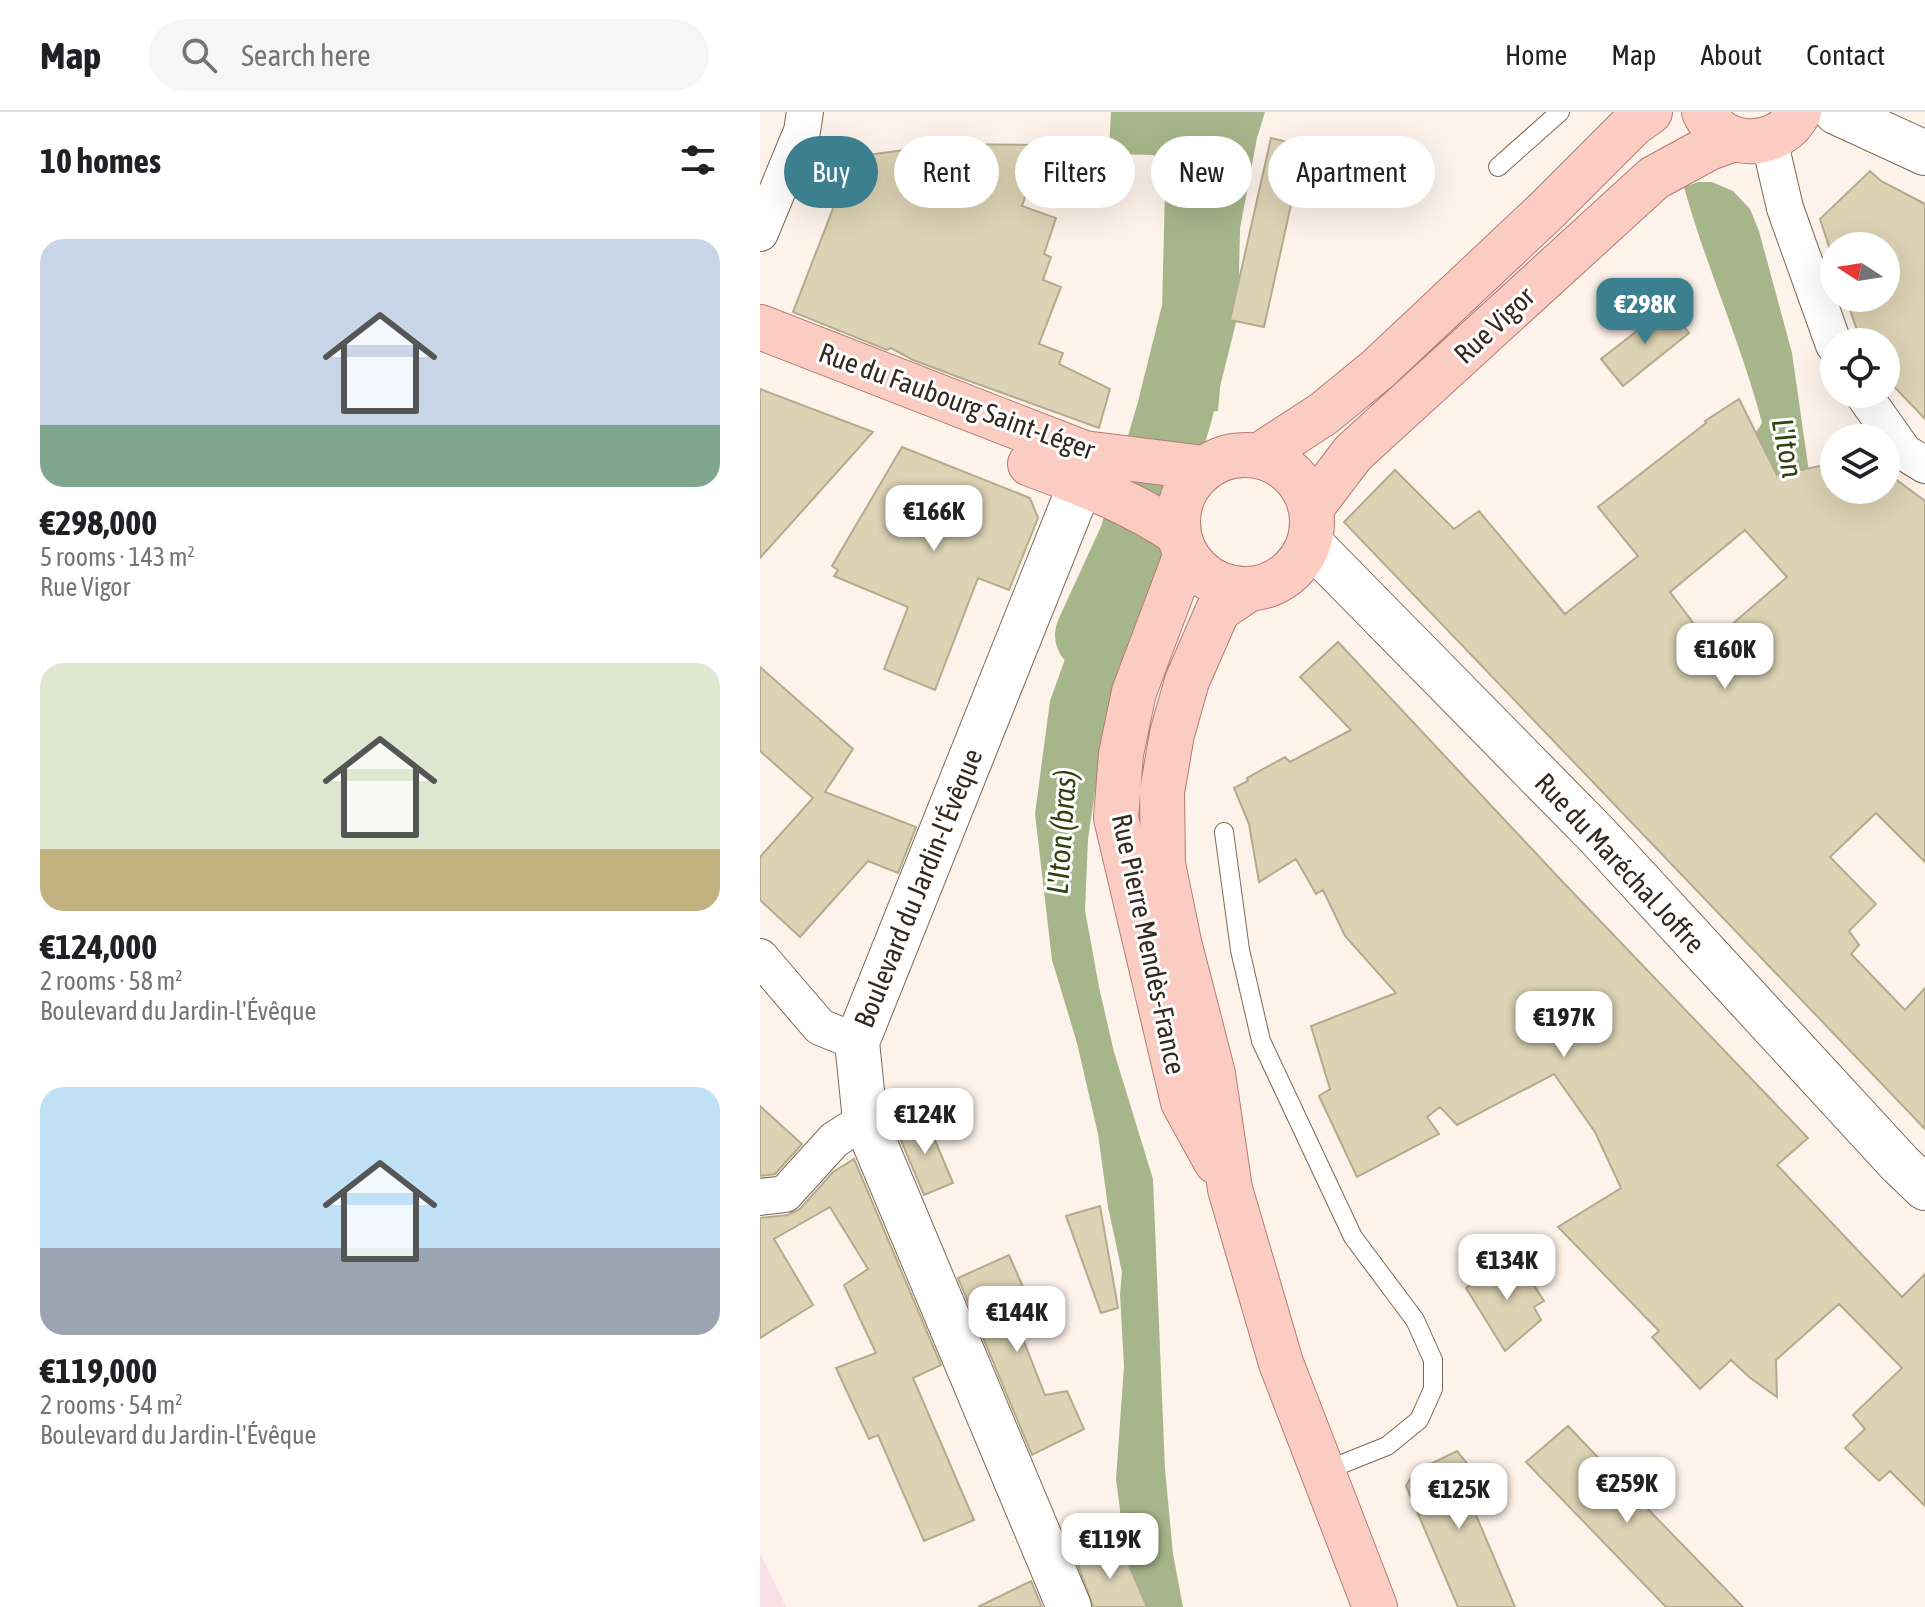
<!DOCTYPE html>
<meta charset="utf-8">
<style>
:root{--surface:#fff;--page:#f6f6f6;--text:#202124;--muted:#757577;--line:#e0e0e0;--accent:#3c808f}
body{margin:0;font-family:"Asap Condensed",sans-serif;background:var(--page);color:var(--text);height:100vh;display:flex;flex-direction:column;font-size:30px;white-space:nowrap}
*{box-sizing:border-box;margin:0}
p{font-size:26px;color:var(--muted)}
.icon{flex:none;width:44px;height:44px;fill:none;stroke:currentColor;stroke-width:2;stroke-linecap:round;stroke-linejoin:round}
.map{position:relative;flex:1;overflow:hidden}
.panel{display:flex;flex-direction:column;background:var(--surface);width:760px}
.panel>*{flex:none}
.hud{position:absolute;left:24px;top:24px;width:760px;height:72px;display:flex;gap:16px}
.needle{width:52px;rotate:282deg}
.fabs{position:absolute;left:1060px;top:120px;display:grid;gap:16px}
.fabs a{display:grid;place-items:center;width:80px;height:80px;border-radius:50%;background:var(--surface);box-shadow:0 8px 32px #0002;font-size:40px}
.price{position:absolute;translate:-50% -68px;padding:0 18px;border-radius:16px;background:#fff;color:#222;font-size:26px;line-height:52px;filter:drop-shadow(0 2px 4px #0008)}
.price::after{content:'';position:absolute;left:50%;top:48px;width:24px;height:18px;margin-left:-12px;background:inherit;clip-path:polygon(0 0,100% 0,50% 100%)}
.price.on{background:var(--accent);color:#fff}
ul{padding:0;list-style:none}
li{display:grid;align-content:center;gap:16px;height:424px;padding:0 40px}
li span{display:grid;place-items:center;height:248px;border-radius:24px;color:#555}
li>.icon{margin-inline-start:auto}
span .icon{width:144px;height:144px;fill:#fffc;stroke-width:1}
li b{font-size:34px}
h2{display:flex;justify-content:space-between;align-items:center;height:96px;padding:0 40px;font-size:34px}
.pill{padding:0 28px;border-radius:36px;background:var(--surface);box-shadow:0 8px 32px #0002;font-size:28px;line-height:72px}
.pill.on{background:var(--accent);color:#fff}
header{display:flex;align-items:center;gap:48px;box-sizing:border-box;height:112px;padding:0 40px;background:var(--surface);border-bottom:2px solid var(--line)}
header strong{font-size:38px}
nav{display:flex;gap:44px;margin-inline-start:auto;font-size:28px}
.search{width:560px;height:72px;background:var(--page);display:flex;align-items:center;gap:20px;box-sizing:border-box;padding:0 28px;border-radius:44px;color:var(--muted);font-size:30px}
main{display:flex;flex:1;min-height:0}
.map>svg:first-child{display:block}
.green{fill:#fbdfe6}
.water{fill:#a7b68a}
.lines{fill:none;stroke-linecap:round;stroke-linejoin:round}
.river{stroke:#a7b68a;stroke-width:76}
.building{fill:#dcd2b4;stroke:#b4ab8d;stroke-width:2;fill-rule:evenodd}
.lane-casing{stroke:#7e6753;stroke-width:20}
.street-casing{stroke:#7e6753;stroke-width:38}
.secondary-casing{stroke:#7e6753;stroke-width:46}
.primary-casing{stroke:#b37d70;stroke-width:46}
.lane{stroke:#fff;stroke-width:18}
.street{stroke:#fff;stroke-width:36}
.secondary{stroke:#fff;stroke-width:44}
.primary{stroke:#fbccc2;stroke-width:44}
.labels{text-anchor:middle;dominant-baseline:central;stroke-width:6;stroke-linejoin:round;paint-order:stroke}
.street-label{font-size:28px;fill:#332921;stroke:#fff}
.water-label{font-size:30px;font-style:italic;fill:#34410e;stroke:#fff}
</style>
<header>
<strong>Map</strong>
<div class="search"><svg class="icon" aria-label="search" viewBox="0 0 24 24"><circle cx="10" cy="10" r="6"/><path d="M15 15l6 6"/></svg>Search here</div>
<nav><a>Home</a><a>Map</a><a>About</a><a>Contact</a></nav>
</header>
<main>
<section class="panel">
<h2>10 homes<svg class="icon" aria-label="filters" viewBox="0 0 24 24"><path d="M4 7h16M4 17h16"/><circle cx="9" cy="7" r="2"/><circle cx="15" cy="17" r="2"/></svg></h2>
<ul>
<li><span style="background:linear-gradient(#c9d6e8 75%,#7fa58c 0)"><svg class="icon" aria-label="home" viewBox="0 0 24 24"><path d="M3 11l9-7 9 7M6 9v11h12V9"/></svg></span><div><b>€298,000</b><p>5 rooms · 143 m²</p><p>Rue Vigor</p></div></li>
<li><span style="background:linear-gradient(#dfe7d0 75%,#c2b280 0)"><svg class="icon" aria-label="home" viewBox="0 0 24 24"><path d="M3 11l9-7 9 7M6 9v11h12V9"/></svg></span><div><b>€124,000</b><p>2 rooms · 58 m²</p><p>Boulevard du Jardin-l'Évêque</p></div></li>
<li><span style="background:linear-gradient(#bfe0f5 65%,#9aa5b1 0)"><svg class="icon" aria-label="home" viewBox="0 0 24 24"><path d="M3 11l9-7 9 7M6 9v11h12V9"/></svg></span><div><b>€119,000</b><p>2 rooms · 54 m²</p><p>Boulevard du Jardin-l'Évêque</p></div></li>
</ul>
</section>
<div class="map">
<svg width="1165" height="1495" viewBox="0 0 1165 1495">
<rect width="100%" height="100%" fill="#fef3ea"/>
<!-- green -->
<path class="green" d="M0,1441l26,54h-26z"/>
<!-- water -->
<path class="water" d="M351,0h154l-8,26 -28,149 -11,124 -75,7 -1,-21 17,-41 14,-23 -1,-36 10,-49 -8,-30 -2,-34 -11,-10 5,-10 -13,-9 -37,-1 1,-5 -8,-1z
M938,70h14l21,9 17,18 9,22 33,122 20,140 35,159 -91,-220 6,-9c-21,-81 -56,-156 -78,-236z
M354,410l44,36 -8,31 -20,48 -25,88 -17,114 -3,71 14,77 15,65 39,127 12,290 8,85 10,53h-36l-13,-21 -8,-30 -10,-77 8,-113 -4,-72 2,-22 -14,-65 -10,-73 -21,-91 -25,-83 -17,-146 15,-113z"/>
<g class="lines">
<!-- river -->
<path class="river" d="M333,523l44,-96 37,-125 26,-104 5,-198"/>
</g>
<!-- building -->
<path class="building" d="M511,26l33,8 -40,181 -34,-7z
M189,32l94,1 -21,61 34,12 -12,36 7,3 -8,23 18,7 -22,57 24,9 -4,11 51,25 -11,39 -138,-50 -48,-18 -22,-12 -4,2 -94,-38 60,-155z
M1110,59l11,10 44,23v215l-39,-41v-36h-25l-15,-44h40v-52h-52v16l-14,-43z
M909,194l20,27 -66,53 -22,-27z
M0,277l113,43 -113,126z
M979,287l38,76 57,-12v27h52v-18l39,29v361l-49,-49 -46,44 46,47 -27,27 10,14 -8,9 54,56 20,-22v141l-581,-607 51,-52 59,59 25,-18 86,103 73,-58 -40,-49 108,-84 -1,-2zM985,418l42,47 -78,67 -39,-52z
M142,335l128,51 8,20 -29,72 -31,-12 -43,112 -51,-21 24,-62 -74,-31 4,-6 -6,-4z
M578,530l222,237 248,259 -31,27 125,132 23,-23v232l-35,-35 -11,10 -34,-33 20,-19 -12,-14 49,-47 -63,-64 -63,56 1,37 -28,-20 -18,-17 -31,29 -48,-52 7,-6 -101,-104 63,-39 -26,-56 -41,-58 -97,51 -17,-18 -13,10 12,17 -82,43 -38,-81 11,-7 -19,-63 85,-33 -51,-57 -22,-46 -7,4 -20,-35 -37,23 -10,-58 -15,-36 14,-7 -1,-3 38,-21 5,5 61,-32 -51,-53z
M0,555l93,82 -28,43 91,35 -18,46 -30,-12 -68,76 -40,-37v-43l53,-59 -53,-47z
M0,994l42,38 -27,30 -15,2z
M164,1002l29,69 -29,12 -27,-64z
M94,1047l87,206 -28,13 61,142 -50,21 -46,-106 -9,4 -33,-71 40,-15 -32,-68 24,-16 -38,-62 -56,32 39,66 -53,33v-120l28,-3 12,-6 33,-37z
M340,1094l18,102 -17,5 -35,-97z
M249,1143l31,71 -19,8 24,61 22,-4 17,38 -52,26 -74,-177z
M755,1144l29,45 -10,6 7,13 -36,31 -39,-63z
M808,1314l40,42 135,139h-77l-140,-145z
M697,1339l34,42 -18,15 42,99h-57l-52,-121 8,-14z
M336,1437l7,9 22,-2 22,51h-54l-17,-48z
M271,1469l11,26h-64z"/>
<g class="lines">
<!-- lane casing -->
<g class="lane-casing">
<path id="lane" d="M738,55l62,-55
M464,720l16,118 21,91 92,196 62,83 18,40v29l-14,31 -32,26 -65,26"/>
</g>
<!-- street casing -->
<g class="street-casing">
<path id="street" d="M1009,27l16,69 49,137
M0,121l42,-102 3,-19
M1103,282l41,58 21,13
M0,845l60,70 37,15
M0,1085l25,-3 49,-54 31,-20"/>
</g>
<!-- secondary casing -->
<g class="secondary-casing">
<path id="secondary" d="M1076,0l89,41
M550,431l288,293 302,328 25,24
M309,1495l-204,-487 -8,-78 224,-559"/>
</g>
<!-- primary casing -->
<g class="primary-casing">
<path id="primary" d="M944,0c18,40 77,38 95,0
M0,215l324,126 120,15
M500,343l63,-41 55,-45 168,-158 87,-87 17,-12
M418 410a67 67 0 1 1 134 0a67 67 0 1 1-134 0Z
M270,352c52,19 103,39 149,70
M552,395l41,-54 301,-275 55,-30 25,-9
M426,442l-52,138 -13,62 -5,64 67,284 33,60
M489,477l-31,21 -31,71 -15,53 -10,58 1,72 16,78 34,132 17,115 51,174 94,244"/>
</g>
<!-- lane -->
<use href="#lane" class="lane"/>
<!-- street -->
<use href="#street" class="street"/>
<!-- secondary -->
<use href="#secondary" class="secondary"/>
<!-- primary -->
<use href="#primary" class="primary"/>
</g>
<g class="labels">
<!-- street labels -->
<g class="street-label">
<text transform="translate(734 213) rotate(-43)">Rue Vigor</text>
<text transform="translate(197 289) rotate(20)">Rue du Faubourg Saint-Léger</text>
<text transform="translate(860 751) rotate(47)">Rue du Maréchal Joffre</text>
<text transform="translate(158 776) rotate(-68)">Boulevard du Jardin-l'Évêque</text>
<text transform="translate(389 832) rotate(78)">Rue Pierre Mendès-France</text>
</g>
<!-- water labels -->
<g class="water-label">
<text transform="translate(1028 336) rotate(79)">L'Iton</text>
<text transform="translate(301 720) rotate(-86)">L'Iton (bras)</text>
</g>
</g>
</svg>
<div class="fabs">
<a><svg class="needle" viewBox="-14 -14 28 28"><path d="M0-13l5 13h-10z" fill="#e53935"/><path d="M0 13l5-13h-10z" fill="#757577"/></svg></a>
<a><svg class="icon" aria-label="locate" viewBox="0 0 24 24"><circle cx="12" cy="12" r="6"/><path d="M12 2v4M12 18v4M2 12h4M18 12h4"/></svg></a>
<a><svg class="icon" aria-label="layers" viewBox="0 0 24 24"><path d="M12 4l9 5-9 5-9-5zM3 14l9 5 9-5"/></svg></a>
</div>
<b class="price on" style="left:885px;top:234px">€298K</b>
<b class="price" style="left:174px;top:441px">€166K</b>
<b class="price" style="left:965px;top:579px">€160K</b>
<b class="price" style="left:804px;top:947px">€197K</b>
<b class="price" style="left:165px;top:1044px">€124K</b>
<b class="price" style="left:747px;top:1190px">€134K</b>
<b class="price" style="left:257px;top:1242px">€144K</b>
<b class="price" style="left:867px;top:1413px">€259K</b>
<b class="price" style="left:699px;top:1419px">€125K</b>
<b class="price" style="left:350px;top:1469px">€119K</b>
<div class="hud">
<a class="pill on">Buy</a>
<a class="pill">Rent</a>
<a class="pill">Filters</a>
<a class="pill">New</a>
<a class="pill">Apartment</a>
</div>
</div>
</main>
